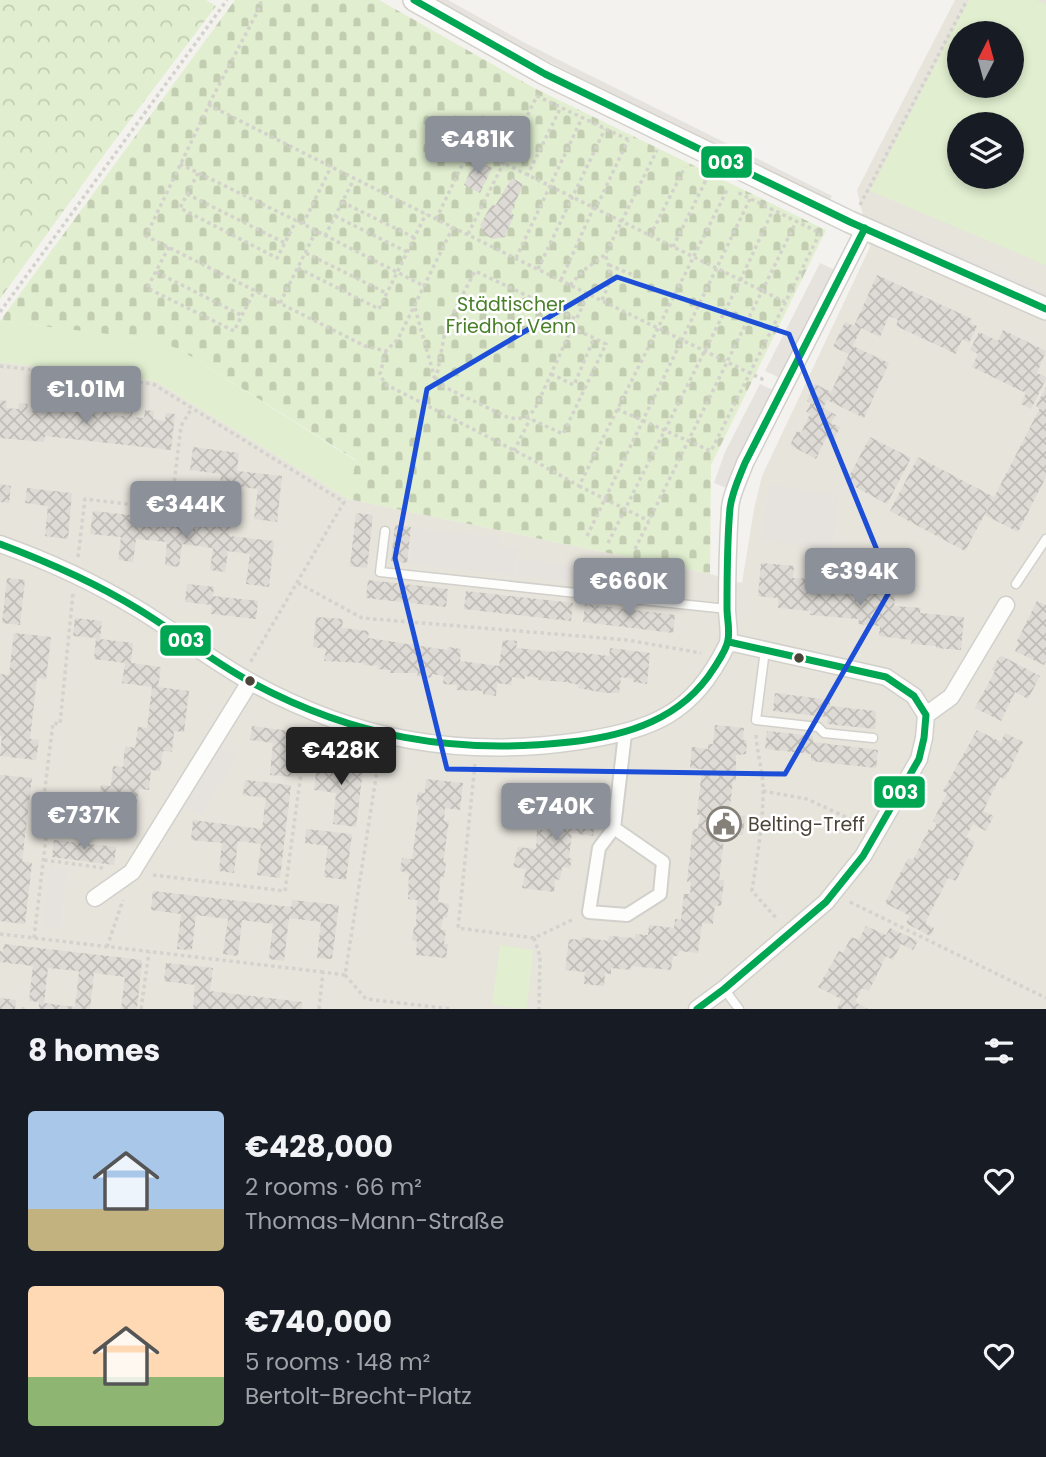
<!DOCTYPE html>
<meta charset="utf-8">
<style>
:root{--surface:#171b24;--page:#242831;--text:#f1f3f6;--muted:#9ea1a6;--accent:#8c9099}
body{margin:0;font-family:Poppins,sans-serif;background:var(--page);color:var(--text);height:100vh;display:flex;flex-direction:column;font-size:26px;white-space:nowrap}
*{box-sizing:border-box;margin:0}
p{font-size:23px;color:var(--muted)}
.icon{flex:none;width:38px;height:38px;fill:none;stroke:currentColor;stroke-width:2;stroke-linecap:round;stroke-linejoin:round}
.map{position:relative;height:1009px;overflow:hidden}
.panel{display:flex;flex-direction:column;background:var(--surface);flex:1}
.panel>*{flex:none}
.needle{width:46px;rotate:6deg}
.fabs{position:absolute;left:947px;top:21px;display:grid;gap:14px}
.fabs a{display:grid;place-items:center;width:77px;height:77px;border-radius:50%;background:var(--surface);box-shadow:0 4px 10px #0003;font-size:35px}
.price{position:absolute;translate:-50% -60px;padding:0 16px;border-radius:7px;background:var(--accent);color:#fff;font-size:23px;line-height:46px;filter:drop-shadow(0 2px 4px #0008)}
.price::after{content:'';position:absolute;left:50%;top:42px;width:21px;height:16px;margin-left:-10px;background:inherit;clip-path:polygon(0 0,100% 0,50% 100%)}
.price.on{background:#222;color:#fff}
ul{padding:0;list-style:none}
li{display:flex;align-items:center;gap:21px;height:175px;padding:0 28px}
li span{display:grid;place-items:center;flex:none;width:196px;height:140px;border-radius:7px;color:#555}
li>.icon{margin-inline-start:auto}
span .icon{width:84px;height:84px;fill:#fffc;stroke-width:1}
li b{font-size:30px}
h2{display:flex;justify-content:space-between;align-items:center;height:84px;padding:0 28px;font-size:30px}
.map>svg:first-child{display:block}
.residential{fill:#e7e4dc;fill-rule:evenodd}
.green{fill:#e1eecf;fill-rule:evenodd}
.forest{fill:url(#forest-crowns)}
.cemetery{fill:url(#cemetery-stones)}
.parking{fill:#e6e3df}
.building{fill:url(#building-cross-hatch);fill-rule:evenodd}
.lines{fill:none;stroke-linecap:round;stroke-linejoin:round}
.service-casing{stroke:#d2d0cb;stroke-width:11}
.pedestrian-casing{stroke:#d2d0cb;stroke-width:16}
.minor-casing{stroke:#d2d0cb;stroke-width:19}
.tertiary-casing{stroke:#d2d0cb;stroke-width:24}
.path{stroke:#d3d2cc;stroke-width:3.5;stroke-dasharray:3.5 3.5;stroke-linecap:butt}
.service{stroke:#fdfdfc;stroke-width:8}
.pedestrian{stroke:#fdfdfc;stroke-width:12}
.minor{stroke:#fdfdfc;stroke-width:16}
.tertiary{stroke:#fdfdfc;stroke-width:21}
.bus-1-casing{stroke:#fff;stroke-width:12}
.bus-1{stroke:#00a651;stroke-width:7}
.marked{fill:none;stroke:#1d4ed8;stroke-width:5;stroke-linejoin:round}
.bus-dot{fill:#4b4439;stroke:#fff;stroke-width:2.5}
.labels{text-anchor:middle;dominant-baseline:central;stroke-width:5;stroke-linejoin:round;paint-order:stroke}
.park-label{font-size:19px;fill:#4a7f2a;stroke:#fff}
.poi-label{font-size:19px;fill:#4b4439;stroke:#fff;text-anchor:start}
.line-badge{stroke:#fff;stroke-width:2.5}
.badge-label{font-size:19px;text-anchor:middle;font-weight:bold;fill:#fff}
</style>
<div class="map">
<svg width="1046" height="1009" viewBox="0 0 1046 1009">
<defs>
<pattern id="forest-crowns" width="20" height="18" patternUnits="userSpaceOnUse" patternTransform="scale(1.75)"><rect width="20" height="18" fill="#e1eecf"/><path d="M2 6a3 3 0 1 1 6 0M12 15a3 3 0 1 1 6 0" fill="none" stroke="#c3cdb2"/></pattern>
<pattern id="cemetery-stones" width="16" height="16" patternUnits="userSpaceOnUse" patternTransform="scale(1.75)"><rect width="16" height="16" fill="#e1eecf"/><path d="M2 7V4a2 2 0 0 1 4 0v3zM10 15v-3a2 2 0 0 1 4 0v3z" fill="#c3cdb2"/></pattern>
<pattern id="building-cross-hatch" width="8" height="8" patternUnits="userSpaceOnUse" patternTransform="scale(1.75)"><rect width="8" height="8" fill="#dedbd6"/><path d="M0 0l8 8M0 8l8-8" fill="none" stroke="#c0bdb8"/></pattern>
</defs>
<rect width="100%" height="100%" fill="#f4f2ee"/>
<!-- residential -->
<path class="residential" d="M955,0h91v1009h-1046v-647l155,19 193,118 362,75 32,9 12,-74 8,-33 108,-229 -13,-57zM959,33h53v53h-53zM959,124h53v53h-53z"/>
<!-- green -->
<path class="green" d="M969,0h67l10,5v260l-176,-74zM959,33h53v53h-53zM1012,124v53h-53v-53z
M0,321l149,18 30,10 177,112 -8,38 -193,-118 -155,-19z
M500,945l33,5 -6,59 -35,-4z"/>
<!-- forest -->
<path class="forest" d="M0,0h206l10,6 -110,146 -106,147z"/>
<!-- cemetery -->
<path class="cemetery" d="M235,0h144l157,89 290,141 -115,235 -1,109 -362,-75 8,-39 -177,-111 -30,-10 -149,-18z"/>
<!-- parking -->
<path class="parking" d="M434,0h14l77,43 307,153 -3,5 -161,-78 -156,-80z
M901,227l145,66v6l-147,-66z
M820,263l15,7 -55,108 -15,-7z
M760,384l13,6 -44,99 -15,-6 11,-31z
M769,485l70,10 -7,55 -70,-10z
M413,528l86,10v8l18,2 -3,28 -105,-12z
M518,559l129,14 -2,17 -129,-14z
M222,747l15,9 -36,60 -16,-9z
M50,865l17,2 -7,62 -17,-3z"/>
<!-- building -->
<path class="building" d="M475,160l17,8 -12,25 -16,-8z
M512,178l11,6 -12,29 3,2 -9,22 -12,2 -8,-4 -5,-10 12,-21 3,2z
M877,275l95,44 -2,4 7,3 -8,17 -7,-4 -6,15 -60,-28 2,-6 -9,-4 -9,21 -19,-9 -8,18 36,17 -25,55 -37,-18 -4,8 13,7 -5,8 9,4 -7,15 -7,-4 -10,21 -26,-14 7,-14 4,2 9,-19 -4,-2 5,-9 -4,-2 8,-17 16,8 18,-38 -16,-7 12,-25 9,4z
M1003,330l43,21 -9,22 9,4v2l-15,30 -10,-5 5,-11 -54,-26 6,-13 -8,-4 9,-18 19,9z
M1046,387v90l-28,55 -33,-17 55,-107 -4,-2z
M0,400l7,1 -1,7 12,1 1,-6 9,1 -1,6 11,1 1,-6 22,3 1,-8 9,1 -1,8 11,2 1,-9 9,2 -1,8 13,1 1,-8 8,1 -1,9 12,1 1,-8 9,1 -1,8 12,1 1,-8 9,1 -1,8 12,2 1,-8 9,1 -4,36 -126,-14 -1,6 -44,-4z
M870,437l41,21 -24,46 -41,-22z
M193,447l46,6 -2,18 45,5 -5,46 -23,-3 4,-30 -23,-3 -1,13 -15,-2 2,-23 -31,-4z
M918,457l76,40 -29,54 -75,-40z
M0,484l11,2 -2,17 -9,-1z
M27,488l45,5 -4,46 -23,-3 3,-30 -23,-3z
M93,511l138,15 -2,10 45,5 -5,46 -23,-3 4,-30 -22,-3 -3,21 -15,-2 3,-22 -31,-4 -3,23 -14,-2 2,-23 -31,-3 -3,23 -15,-2 3,-23 -31,-3z
M356,513l17,2 -6,53 -17,-2z
M395,525l16,2 -4,36 -16,-2z
M761,563l33,3 -1,12 25,1v4l44,4 -1,5 34,3 -1,11 27,2 -1,5 44,4 -3,33 -25,-2v-2l-25,-2 1,-4 -33,-4 1,-10 -22,-2 1,-5 -49,-4 1,-4 -33,-3v-10l-20,-2z
M7,578l18,2 -5,45 -18,-2z
M368,580l80,9 -2,18 -80,-9z
M187,584l27,3 -1,9 45,5 -2,18 -45,-5 1,-9 -27,-3z
M466,591l107,12 -2,18 -107,-12z
M1037,601l9,4v56l-2,4 -29,-14 4,-9 -2,-1z
M585,604l90,11 -2,18 -90,-11z
M316,617l27,2 -1,9 27,3 -1,7 79,12 1,-3 13,2 -1,12 39,5 4,-26 14,1 -1,7 40,4v-2l53,6 1,-8 40,5 -3,31 -14,-2 1,-3 -13,-2 -2,16h-14l-27,-5 1,-3 -13,-3 -28,-2 1,-2 -14,-2v3l-13,-2 -1,8 -14,-2 -1,13 -13,-2v-3l-27,-1 1,-5 -14,-1 1,-8 -12,-2 -1,4 -14,-2 1,-3h-28l1,-3 -14,-1 1,-3 -14,-1v-2l-40,-2 2,-12 -13,-2z
M75,618l27,3 -2,18 33,4 -2,20 30,4 -3,20 31,4 -5,41 -10,-1 -2,21 -9,-1 -3,20 -9,-1 -2,20 -10,-1 -3,21 -6,-1 -2,18 -72,-8 2,-18 41,4 2,-20 10,1 2,-20 10,1 2,-21 10,2 3,-21 9,1 5,-41 -30,-4 3,-20 -31,-4 2,-21 -23,-2z
M14,633l37,4 -5,42 -9,-1 -7,61 9,1 -3,20 -36,-4 2,-20h-2v-62l9,1z
M1002,656l38,20 -12,23 -13,-7 -14,29 -26,-13 20,-37 -3,-2 7,-12z
M775,693l55,7v6l46,5 -1,18 -48,-5 1,-7 -55,-6z
M715,725l29,3 -1,12 4,1 -1,13 -10,1v26h-3l-4,33 16,2 -2,19 -14,-1v5l-5,-1 -5,42h5l-3,26 -6,-1 -2,19 -11,-1 -4,30 -19,-2 -1,5h-5l-2,14 -40,-4v4l-20,-2v6l-6,-1 -1,13 -20,-2 1,-12 -20,-2 4,-31 12,1 1,-3 26,4 1,-5 26,2v-4l13,1 1,-10 25,3 1,-9 6,1 3,-26h6l1,-12h-4l6,-54 5,1 2,-14h-3l5,-46 -12,-1 2,-21 16,2v-5h5z
M252,726l45,6 -4,45 -23,-2 3,-32 -23,-3z
M977,730l24,12 4,-9 18,9 -18,37 -5,-2 -17,34 11,5 -8,15 -13,-7 -7,13 9,5 -19,39 -8,-3 -23,45 9,5 -4,8 -24,-13 4,-7 -25,-13 23,-45 5,2 16,-31 4,2 4,-8 -4,-2 14,-28 -4,-2z
M767,731l46,5v6l65,8 -2,18 -65,-7v-7l-46,-5z
M318,756l46,6 -8,65 -23,-3 3,-31 -22,-3z
M0,775l32,3 -10,83 10,2 -7,61 -25,-3z
M426,779l37,4 -3,27 -15,-2 -1,13h5l-6,41h3l-2,15 -3,-1 -3,26 11,2 -2,14 -4,-1 -2,13h5l-2,14h4l-2,14 -30,-3 1,-14 -5,-1 2,-14 2,1 1,-27 -9,-1 1,-26 -9,-2 2,-13 10,1 7,-53 -3,-1 2,-13 7,1z
M245,780l46,5 -11,93 -23,-3 4,-31 -23,-3 -4,32 -15,-2 3,-28 -31,-3 2,-20 69,9 4,-31 -23,-3z
M561,792l31,4 -1,11 6,1 -4,28 -21,-3 -3,25 3,1 -2,9 -8,-1 -2,13 -5,-1 -1,13 -32,-4 4,-19 -13,-2 5,-20 18,2 1,-20 11,2 1,-21 12,2z
M306,829l46,5 -6,46 -22,-3 4,-31 -23,-3z
M54,840l62,7 -2,18 -62,-8z
M153,891l138,16 1,-7 47,5 -7,54 -15,-1 4,-36 -32,-4 -5,43 -15,-2 4,-35 -31,-4 -4,36 -15,-2 5,-35 -32,-4 -4,35 -15,-1 4,-35 -30,-4z
M866,926l20,9 4,-7 28,13 -5,9 -12,-6 -8,16 -7,-4 -17,35 -7,-3 -7,14 13,7h-31l4,-10 -23,-12 21,-36 4,2 8,-16 8,3z
M4,944l138,16 -5,49h-16l4,-32 -31,-4 -4,36h-51v-7l-10,-1 4,-35 -33,-4v-11l3,1zM48,968l31,3 -4,36 -31,-4z
M166,963l47,5 -3,23 92,11v7h-109l2,-24 -31,-4z
M0,998l16,2 -1,9h-15z"/>
<g class="lines">
<!-- service casing -->
<g class="service-casing">
<path id="service" d="M385,531l-5,41 347,37
M1016,584l30,-45
M765,650l-9,70 62,7 6,6 49,5
M724,989l15,20"/>
</g>
<!-- pedestrian casing -->
<g class="pedestrian-casing">
<path id="pedestrian" d="M614,828l49,34 -3,32 -33,21 -38,-3 10,-64 15,-20 11,-94"/>
</g>
<!-- minor casing -->
<g class="minor-casing">
<path id="minor" d="M0,544c51,18 92,37 138,65 38,23 73,51 111,72 106,59 212,78 331,60 74,-12 112,-26 147,-96 4,-9 0,-25 0,-36 0,-33 1,-68 3,-101 1,-14 10,-31 15,-45l120,-235
M926,715l25,-18 55,-92
M95,898l37,-26 118,-190
M697,1009l27,-20 102,-87 37,-46 56,-97 5,-21 2,-23 -12,-19 -28,-19 -157,-35"/>
</g>
<!-- tertiary casing -->
<g class="tertiary-casing">
<path id="tertiary" d="M414,0l131,74 305,148 196,87"/>
</g>
<!-- path -->
<path class="path" d="M209,104l52,-99 -1,-5
M180,164l123,60 121,62
M198,173l-18,35 97,50 19,-37
M527,176l34,-69
M187,194l98,49
M342,202l73,36
M860,205l107,-205
M335,216l72,36
M436,219l35,-72 314,155
M303,224l28,-57
M453,227l-55,112 -12,12 -21,-5 -219,-110 63,-131c184,94 371,185 557,276
M468,234l69,-138 92,44
M325,236l29,-57
M650,236l35,-69
M169,247l-22,41 87,43 21,-41
M673,247l34,-69
M306,253l80,40
M516,258l66,-140
M609,265l24,10
M298,268l81,41 47,-95
M538,269l67,-140
M156,272l85,43
M561,280l32,-71 4,-3 31,-66
M570,285l14,-15 21,-15 52,-105
M602,300c8,-17 11,-27 3,-45
M280,303l36,-72
M415,308l21,75 71,34c12,3 19,2 28,-8l37,-81
M0,312l227,-312
M386,351l-6,23 5,10 148,76 46,26 149,-298
M0,366l153,18 191,118 -94,161
M551,374l23,11 20,-47 -22,-10 16,-33
M436,380l8,-43 5,-16 26,-50 101,48
M617,409l94,42 109,-218 -83,-41
M526,417l37,17 43,-90 -12,-6
M514,451l16,-32
M579,486l70,35
M171,509l10,-83 11,-18
M587,536l163,-337
M608,543l133,-264 32,-69
M635,549l161,-327
M78,557l7,-58 117,14
M298,583l64,35 265,22 74,13
M756,735c1,17 6,33 7,50 1,35 -6,71 -11,106l25,28
M475,764l-17,164 76,10 40,-19
M763,791l44,8 56,26
M44,860l60,8
M153,875l132,16 22,-162
M850,902l196,96
M0,934l323,38
M34,938l15,-125 -7,-1 11,-89 7,1 13,-131
M534,938l6,18 -1,53
M107,947l16,-47
M345,975l21,24 86,10
M23,1009v-2
M141,1009l8,-57
M319,1009l4,-37 22,3 35,-223"/>
<!-- service -->
<use href="#service" class="service"/>
<!-- pedestrian -->
<use href="#pedestrian" class="pedestrian"/>
<!-- minor -->
<use href="#minor" class="minor"/>
<!-- tertiary -->
<use href="#tertiary" class="tertiary"/>
<!-- bus-1 casing -->
<g class="bus-1-casing">
<path id="bus-1" d="M414,0l131,74 305,148 196,87
M0,544c48,18 94,38 138,65 38,23 72,51 111,72 103,56 205,74 321,61 57,-6 112,-23 144,-74 5,-8 13,-19 14,-28 2,-11 -1,-21 -1,-32 0,-33 0,-67 3,-100 2,-16 9,-30 15,-45l120,-235
M697,1009l27,-20 102,-87 37,-46 56,-97 5,-21 2,-23 -12,-19 -28,-19 -157,-35"/>
</g>
<!-- bus-1 -->
<use href="#bus-1" class="bus-1"/>
</g>
<!-- marked area -->
<path class="marked" d="M617,277l172,57 103,253 -107,187 -338,-5 -52,-211 32,-169z"/>
<!-- icons -->
<defs>
<g id="civic-ring" transform="scale(1.75)"><circle r="9.5" fill="#fff" stroke="#868178" stroke-width="1.5"/><path d="M-.6-6.5H3V-4.5H.6V-3L4-1V1h2V6H-6V1h2V-1L-.6-3ZM-1.2 2.5V6h2.4V2.5Z" fill="#868178"/></g>
</defs>
<g fill-rule="evenodd">
<use href="#civic-ring" x="724" y="824"/>
</g>
<!-- markers -->
<g class="bus-dot">
<circle cx="799" cy="658" r="6"/>
<circle cx="250" cy="681" r="6"/>
</g>
<g class="labels">
<!-- park labels -->
<g class="park-label">
<text x="511" y="304">Städtischer<tspan x="511" dy="22">Friedhof Venn</tspan></text>
</g>
<!-- poi labels -->
<g class="poi-label">
<text x="748" y="824">Belting-Treff</text>
</g>
</g>
<g class="line-badge">
<rect x="700" y="145" width="53" height="34" rx="7" fill="#00a651"/>
<rect x="159" y="624" width="53" height="33" rx="7" fill="#00a651"/>
<rect x="873" y="775" width="53" height="34" rx="7" fill="#00a651"/>
</g>
<g class="badge-label">
<text x="726" y="169">003</text>
<text x="186" y="647">003</text>
<text x="900" y="799">003</text>
</g>
</svg>
<div class="fabs">
<a><svg class="needle" viewBox="-14 -14 28 28"><path d="M0-13l5 13h-10z" fill="#e53935"/><path d="M0 13l5-13h-10z" fill="#9ea1a6"/></svg></a>
<a><svg class="icon" aria-label="layers" viewBox="0 0 24 24"><path d="M12 4l9 5-9 5-9-5zM3 14l9 5 9-5"/></svg></a>
</div>
<b class="price" style="left:478px;top:176px">€481K</b>
<b class="price" style="left:86px;top:426px">€1.01M</b>
<b class="price" style="left:186px;top:541px">€344K</b>
<b class="price" style="left:860px;top:608px">€394K</b>
<b class="price" style="left:629px;top:618px">€660K</b>
<b class="price on" style="left:341px;top:787px">€428K</b>
<b class="price" style="left:556px;top:843px">€740K</b>
<b class="price" style="left:84px;top:852px">€737K</b>
</div>
<section class="panel">
<h2>8 homes<svg class="icon" aria-label="filters" viewBox="0 0 24 24"><path d="M4 7h16M4 17h16"/><circle cx="9" cy="7" r="2"/><circle cx="15" cy="17" r="2"/></svg></h2>
<ul>
<li><span style="background:linear-gradient(#a9c7e8 70%,#c2b280 0)"><svg class="icon" aria-label="home" viewBox="0 0 24 24"><path d="M3 11l9-7 9 7M6 9v11h12V9"/></svg></span><div><b>€428,000</b><p>2 rooms · 66 m²</p><p>Thomas-Mann-Straße</p></div><svg class="icon" aria-label="heart" viewBox="0 0 24 24"><path d="M12 20l-8-8c-3-5 5-10 8-4 3-6 11-1 8 4z"/></svg></li>
<li><span style="background:linear-gradient(#ffd9b3 65%,#8fb573 0)"><svg class="icon" aria-label="home" viewBox="0 0 24 24"><path d="M3 11l9-7 9 7M6 9v11h12V9"/></svg></span><div><b>€740,000</b><p>5 rooms · 148 m²</p><p>Bertolt-Brecht-Platz</p></div><svg class="icon" aria-label="heart" viewBox="0 0 24 24"><path d="M12 20l-8-8c-3-5 5-10 8-4 3-6 11-1 8 4z"/></svg></li>
</ul>
</section>
